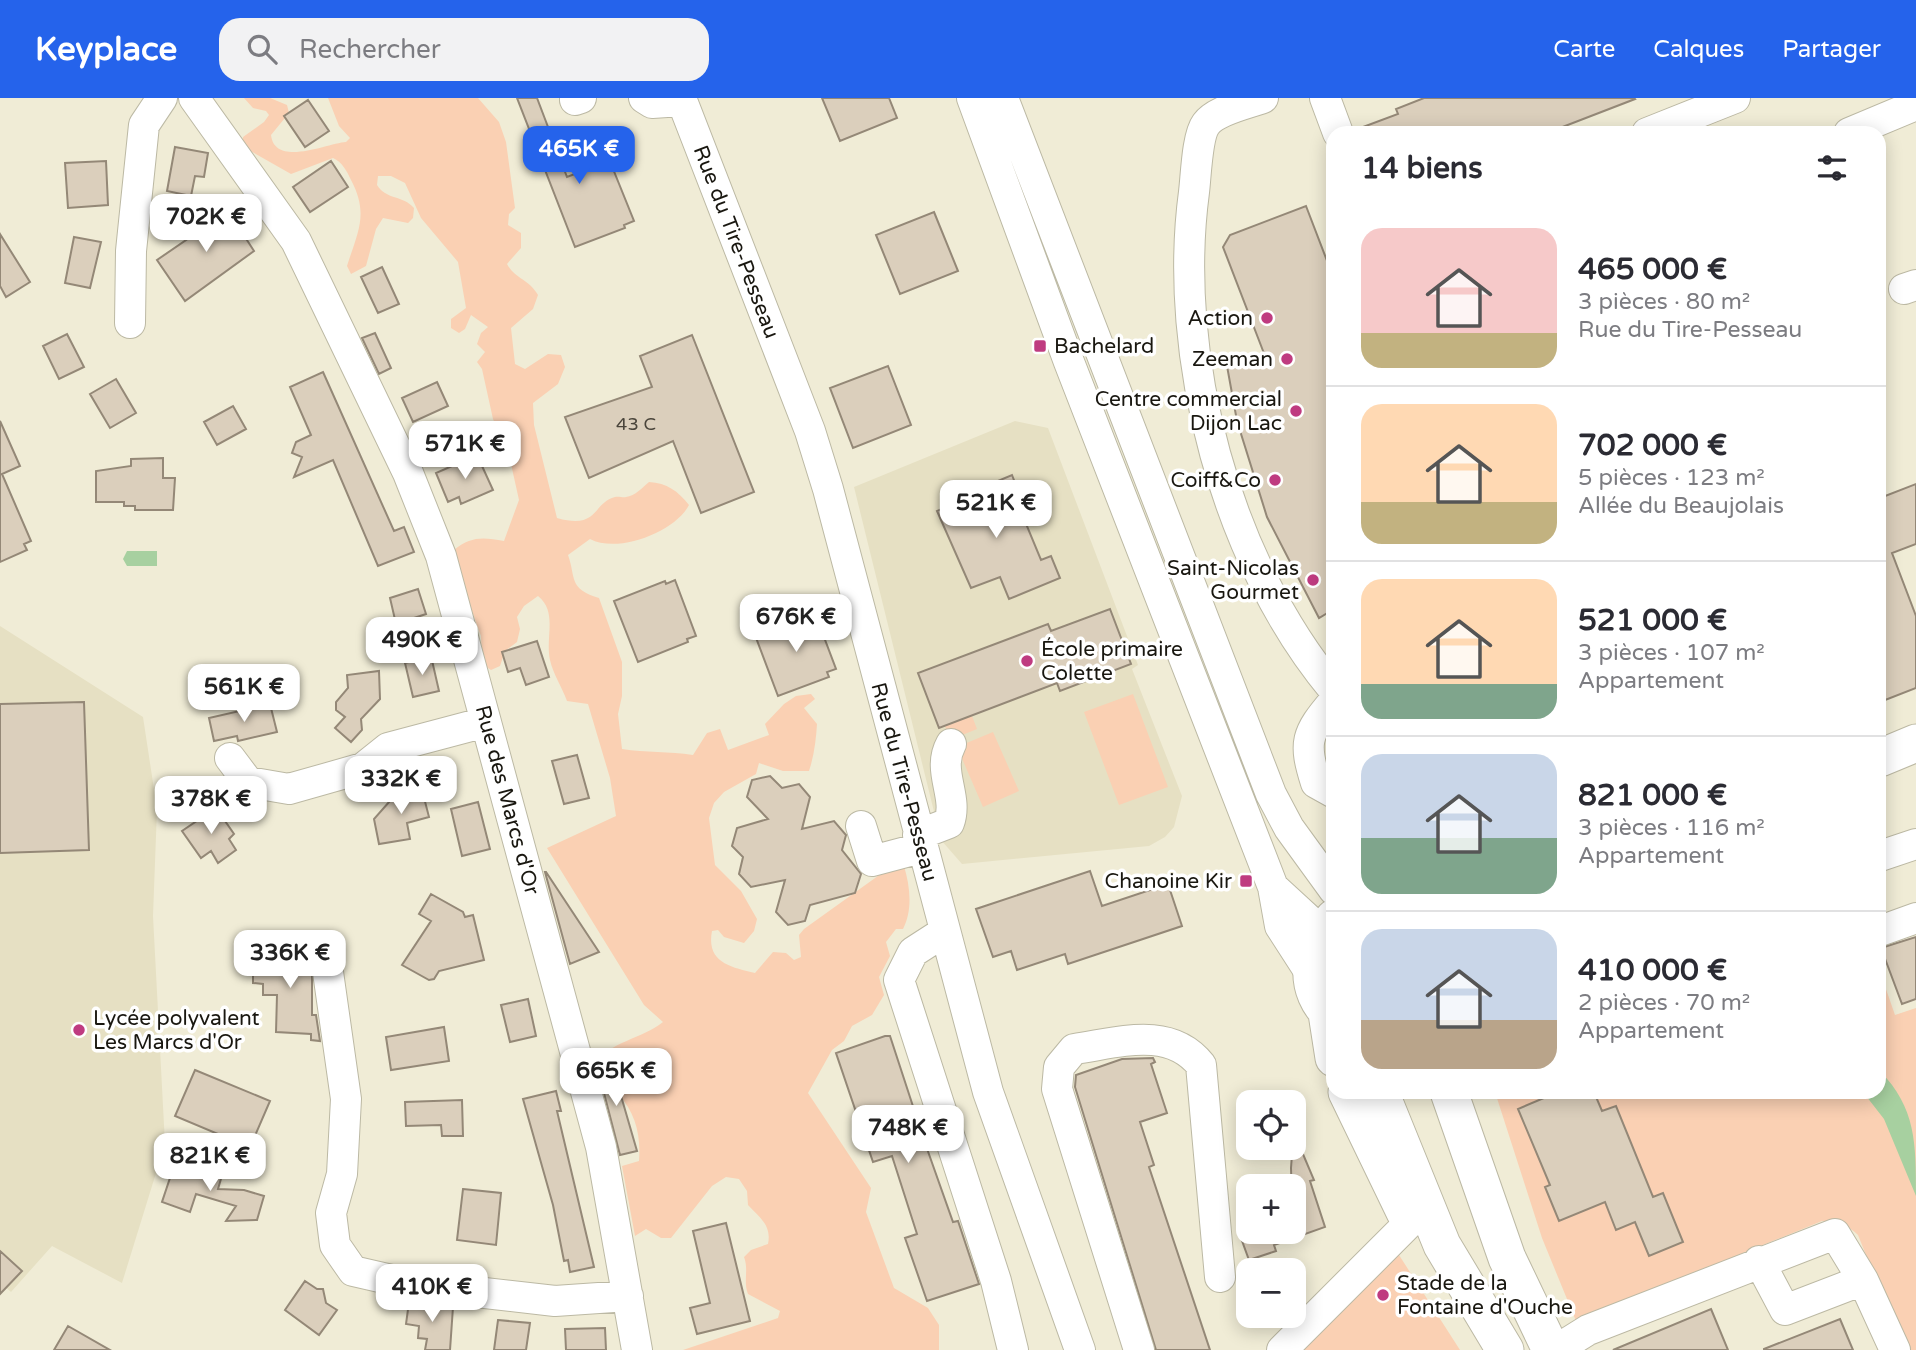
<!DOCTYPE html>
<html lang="fr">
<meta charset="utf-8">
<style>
:root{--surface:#fff;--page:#f2f2f3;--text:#2b2b33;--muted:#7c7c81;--line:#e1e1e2;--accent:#2563eb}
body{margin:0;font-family:"Varela Round",sans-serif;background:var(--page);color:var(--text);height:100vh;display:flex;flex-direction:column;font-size:26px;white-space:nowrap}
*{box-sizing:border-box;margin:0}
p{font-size:23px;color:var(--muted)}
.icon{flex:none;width:38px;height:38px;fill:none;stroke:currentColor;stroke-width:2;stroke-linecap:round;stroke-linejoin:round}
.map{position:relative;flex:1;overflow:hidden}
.sheet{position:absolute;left:1326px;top:28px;width:560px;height:973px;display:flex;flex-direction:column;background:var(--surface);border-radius:21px;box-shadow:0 4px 18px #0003}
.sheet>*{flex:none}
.buttons{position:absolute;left:1236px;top:992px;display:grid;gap:14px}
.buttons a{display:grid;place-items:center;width:70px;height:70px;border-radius:14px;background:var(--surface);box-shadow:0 4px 18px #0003;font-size:35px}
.price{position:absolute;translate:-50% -60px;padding:0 16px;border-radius:14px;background:#fff;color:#222;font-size:23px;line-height:46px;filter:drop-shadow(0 2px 4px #0008)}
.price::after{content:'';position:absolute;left:50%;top:42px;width:21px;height:16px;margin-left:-10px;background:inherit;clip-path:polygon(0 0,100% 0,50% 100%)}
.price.selected{background:var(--accent);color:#fff}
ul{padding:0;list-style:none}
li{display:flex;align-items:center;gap:21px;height:175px;padding:0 35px}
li+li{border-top:2px solid var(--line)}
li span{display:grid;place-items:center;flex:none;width:196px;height:140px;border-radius:21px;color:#555}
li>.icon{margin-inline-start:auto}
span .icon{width:84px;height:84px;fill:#fffc;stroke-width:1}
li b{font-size:30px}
h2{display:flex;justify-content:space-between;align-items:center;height:84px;padding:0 35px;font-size:30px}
header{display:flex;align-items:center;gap:42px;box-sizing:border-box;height:98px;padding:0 35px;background:var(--accent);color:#fff}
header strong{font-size:33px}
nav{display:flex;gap:38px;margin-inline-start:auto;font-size:24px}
.search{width:490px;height:63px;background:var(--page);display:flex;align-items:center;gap:18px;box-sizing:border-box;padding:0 24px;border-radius:21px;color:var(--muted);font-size:26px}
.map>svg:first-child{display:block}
.built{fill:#e6e0c3}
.green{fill:#fad0b3}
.water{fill:#a7d0a0}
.building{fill:#dbcfbc;stroke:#948877;stroke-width:2}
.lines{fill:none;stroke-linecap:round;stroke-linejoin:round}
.minor-casing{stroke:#bcb9a4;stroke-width:32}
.major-casing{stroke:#bcb9a4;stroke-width:39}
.minor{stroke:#fff;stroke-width:30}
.major{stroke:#fff;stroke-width:37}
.poi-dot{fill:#bf3b80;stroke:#fff;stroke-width:2.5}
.labels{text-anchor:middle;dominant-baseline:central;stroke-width:7;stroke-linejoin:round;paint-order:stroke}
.number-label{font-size:18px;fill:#4a453b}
.street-label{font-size:21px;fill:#191710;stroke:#fff}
.poi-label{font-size:21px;fill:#191710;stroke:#fff;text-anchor:end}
</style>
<header>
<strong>Keyplace</strong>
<div class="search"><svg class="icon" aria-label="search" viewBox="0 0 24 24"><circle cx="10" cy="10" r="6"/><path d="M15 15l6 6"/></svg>Rechercher</div>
<nav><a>Carte</a><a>Calques</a><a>Partager</a></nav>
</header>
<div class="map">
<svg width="1916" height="1252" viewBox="0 0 1916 1252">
<rect width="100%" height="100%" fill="#f0ecd6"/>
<!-- built -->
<path class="built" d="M1015,323l33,7 90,237 -6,4 50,127 -8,31 -9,10 -16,9 -187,18 -21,-24 -87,-353z
M0,528l143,91 14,92 -4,107 12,228 -43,139 -70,-37 -41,46 -11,-10z"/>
<!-- green -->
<path class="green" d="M244,0h26l17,7 2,8 -18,22c4,33 57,8 75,7l4,-4 -11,-12 -11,-28h150l21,24 7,20 9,66 -6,6 -1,11 13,8v15l-14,16c8,15 22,15 31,31l-5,14 -22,19 4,36 10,5 23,-15 13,1 4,12 -7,17 -25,19 1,22 23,93c42,12 35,-15 58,-21 3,-1 9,1 11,0 9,-1 17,-10 23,-15 18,1 29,9 40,23 -14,27 -71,49 -99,34l-22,16c8,22 0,34 31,43l23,64v34l-4,18 4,35c24,4 47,2 71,6l14,-22 13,-4 8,21 41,-15 -4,-11 19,-20 12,-8 15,-2 4,5 -11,9 13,16c-1,16 -3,32 -8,47h-26l-24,-8 -3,11 -32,18 -10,11 -5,15 6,47 26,26 16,28 -3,12 -10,12 -20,-6 -6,-7 -6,1c-6,31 18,36 43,42l18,-21 13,1 8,7 7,-3 -2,-22 5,-6 92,-66 8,3c6,20 9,44 -1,63h-7l-10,13 4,14 -11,21 5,18 -12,20 -20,11 -8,15 -12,9 -24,43 63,95 -5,24 28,76 34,20 11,17v25h-256l95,-32 2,-7 -32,-17c-5,-13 1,-24 -4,-37l7,-7 17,-6c4,-19 -9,-27 -20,-39l-1,-14 -8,-12 -13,-2 -14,9 -41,52h-10l-15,-9 -11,7 -13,-70 17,-5c2,-25 -3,-48 -21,-67 -11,-12 -16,-11 -24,-29 16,-24 48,-26 69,-43l-19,-17 -97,-157 69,-32 -6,-38 -22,-74 -21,-3c-5,-14 -14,-27 -17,-41 -5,-23 8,-48 -12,-64l-14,10 -7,11 3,12 -3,13 -12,9 -5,15 -9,4 -9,-6 -1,-28 -24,-66 -3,-20c17,-14 29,-13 50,-9l15,-41 -10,-45 -16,-36 -11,-50 -5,-7 8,-10 -8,-8 4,-11 7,-6 -17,-12 -6,14 -6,4 -8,-5v-9l15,-11 -8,-46 -37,-44 -16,-35 -14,-7h-13l-1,9c9,15 26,10 37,23l-1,10 -5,5 -25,-5 -7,11 -10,37 -15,8 -4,-8c11,-35 22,-52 4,-86 -4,-9 -9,-18 -18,-22l-42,16 -44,-25 -4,-5v-7l21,-15 5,-7 -3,-4 -13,-3z
M1133,596l35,93 -49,18 -35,-93z
M972,618l5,13 -27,11 -5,-14z
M993,634l26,59 -36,16 -26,-60z
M1880,874l15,43 21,-7v342h-12l-46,-115c-10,-10 -21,-13 -36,-14l-246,100 -34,-83 -47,-146h385z
M1390,1143l70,109h-166z"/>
<!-- water -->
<path class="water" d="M127,453h30v15h-30l-4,-7z
M1880,973c36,37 36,72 36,125l-32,-77 -21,-27h17z"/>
<!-- building -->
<path class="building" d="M517,0h20l30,79 34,-13 2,3 8,-3 23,57 -10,4 1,3 -50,19z
M822,0h67l8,20 -57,23z
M1424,0h210l1,1 -88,34h-192v-3l43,-16 -2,-5z
M308,2l21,31 -24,16 -21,-31z
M175,49l33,6 -4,24 -9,-1 -4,20 -24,-5z
M106,63l2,44 -40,3 -3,-45z
M331,63l17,26 -38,25 -17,-25z
M225,108l29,45 -69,50 -28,-41 48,-33 -4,-5z
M1306,108l28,73v330l-15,9 -52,-101 -30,-96 -10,-55 38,-10 -42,-109 7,-12z
M934,114l24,59 -58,23 -24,-59z
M0,136l30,48 -24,15 -6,-11z
M74,139l27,5 -11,46 -25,-5z
M382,169l17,37 -21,9 -17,-36z
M375,235l16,35 -12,6 -17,-36z
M67,236l17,33 -25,12 -16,-33z
M692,237l62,157 -53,21 -28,-72 -84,37 -24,-61 87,-30 -12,-31z
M888,268l23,59 -58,23 -23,-60z
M323,274l71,159 10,-4 10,25 -36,14 -45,-106 -39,17 8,-20 -10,-4 4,-11 15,-7 -21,-48z
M116,281l20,34 -26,15 -20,-34z
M437,284l11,24 -35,16 -11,-24z
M233,308l13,23 -29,16 -13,-23z
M0,323l20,45 -18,8 29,67 -7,3 3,6 -27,12z
M477,357l16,35 -32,14 -2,-7 -11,5 -12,-29z
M163,360v20h12l-2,32h-38v-4h-11v-4h-28v-31l35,-5v-7z
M1012,377l10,26 -5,1 24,58 10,-4 9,22 -51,21 -9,-22 -29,11 -34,-77 15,-6 -2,-4z
M1916,386v60l-24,9 24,63v72l-36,14v-204z
M675,482l21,56 -9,3 1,3 -50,20 -24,-61 51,-20 1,3z
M418,491l8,25 -30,10 -6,-26z
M1110,511l21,55 -71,27 -3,-8 -118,45 -21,-55 130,-49 3,7z
M805,518l1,3 10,-3 20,53 -9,3 2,5 -51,19 -23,-61z
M537,543l12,36 -23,8 -6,-17 -12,4 -6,-20z
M431,558l8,35 -26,6 -8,-34z
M379,573l1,28 -19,20 1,11 -11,12 -16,-14 10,-11 -9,-7v-8l12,-14 -1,-13z
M84,604l5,148 -89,3v-149z
M270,606l7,28 -39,9 -1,-5 -23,5 -5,-23z
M577,657l12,43 -25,6 -12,-43z
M770,678l12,12 17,-4 11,13 -8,32 32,-8 12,14 -4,15 19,24 -6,19 -45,12 -5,16 -17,4 -12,-13 9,-32 -34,7 -12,-13 4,-17 -11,-11 5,-18 31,-9 -21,-22 5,-17z
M421,688l8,31 -22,6 3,16 -31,5 -5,-25 23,-26z
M478,704l12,47 -28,7 -11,-47z
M216,710l18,26 -5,5 7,11 -18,13 -7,-12 -10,7 -19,-27z
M1090,773l12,35 66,-22 14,42 -114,38 -3,-10 -48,16 -6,-19 -18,6 -17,-48z
M545,774h1l53,80 -29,12z
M431,796l32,18 2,5 8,-2 11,45 -45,11 -5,8 -5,1 -27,-15 29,-44 -12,-7z
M1916,839v62l-14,5 -21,-56z
M277,853l35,1v63h4l4,26 -9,-1v-6l-35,-2 1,-37h-14v-11l-10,-1v-21h15v-8z
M528,901l8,37 -26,6 -9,-37z
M444,929l5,34 -58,9 -5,-33z
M885,938h5l35,107 28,79 5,-1 21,63 -52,17 -22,-63 12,-4 -25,-78 -19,6 -37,-109z
M610,960l27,93 -17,4 -24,-93z
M1153,960l2,4 -4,2 16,49 -27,9 14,43 -5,2 61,183h-54l-81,-263 1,-12 46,-16z
M195,972l75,31 -19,44h-7l-69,-29z
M556,993l5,20h-4l37,156 -24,5 -2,-12 -4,1 -11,-56 -30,-106z
M1558,994h36l8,19 14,-5 37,91 10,-4 20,49 -34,14 -14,-34 -19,8 -11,-28 -46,19 -14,-34 5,-2 -32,-76z
M462,1002l1,36h-21l-1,-11 -35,1 -1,-24z
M1297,1042l17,40 -4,1 15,46 -51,18 2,6 -27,9 -8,-22 5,-1 -1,-5h48l-2,-64 2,-27z
M175,1065l27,9 2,-6 19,6 -5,17 26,1 20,6 -7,24 -31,1 10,-15 -40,-12 -6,18 -28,-10z
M463,1091l38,4 -5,52 -39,-5z
M726,1125l24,98 -53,13 -7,-26 20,-5 -17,-72z
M0,1153l22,20 -22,23z
M305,1183l12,8h6l3,14 11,7 -18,25 -34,-25z
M409,1204l44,5 -3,43h-25l2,-11 -9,-1 1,-12 -13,-2z
M1711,1211l17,41h-115z
M1840,1221l13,31h-89v-1z
M498,1222l32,3 -4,27h-32z
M68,1228l42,24h-56z
M605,1230l1,22h-40l-1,-21z"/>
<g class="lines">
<!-- minor casing -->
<g class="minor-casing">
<path id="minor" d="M194,0l102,143 112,232 33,83 160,591 36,203
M644,0l8,5 30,-2
M681,0l129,333 18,58 160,603 92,258
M972,0l97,264 204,525 7,39 31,48
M1003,0l268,696 18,34 45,62
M1263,0c-16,6 -47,12 -57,26 -9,12 -10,52 -12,68 -22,164 32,369 140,498
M1325,0l13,35
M575,2l6,-2
M1647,35l88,-35
M1849,35l67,-28
M1904,191l12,-4
M130,225l1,-72 13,-126 18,-27
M1334,603c-28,33 -31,41 -18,82l18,10
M230,660l18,24 41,7 74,-21 25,-20 98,-26
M861,728l11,35 49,-13
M918,737l31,-12c10,-27 -13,-52 2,-79
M1880,758l36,-12
M1273,789l49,45
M1880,833l36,-13
M944,834l-31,20 -14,28 97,301 17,69
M327,867l19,134 -4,75 -11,39 4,32 18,26 61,14 141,16 73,-5
M1759,1163l26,49 78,-30
M1139,1252l-82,-261 2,-22 15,-18c44,-6 95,-24 127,16l19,212
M1282,1252l130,-130
M1556,1252l32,-20 247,-96 28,46 32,70"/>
</g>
<!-- major casing -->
<g class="major-casing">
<path id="major" d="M1880,660l36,-15
M1334,820c-26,29 -33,73 0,100
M1327,915l7,45
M1347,994l58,120
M1380,994l62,153 63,105
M1449,994l58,166 44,92"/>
</g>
<!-- minor -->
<use href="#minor" class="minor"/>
<!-- major -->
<use href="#major" class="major"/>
</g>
<!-- markers -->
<g class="poi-dot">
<circle cx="1267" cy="220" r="7"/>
<rect x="1033" y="241" width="14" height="14" rx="3.5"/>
<circle cx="1287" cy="261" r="7"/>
<circle cx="1296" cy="313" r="7"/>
<circle cx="1275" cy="382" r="7"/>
<circle cx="1313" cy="482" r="7"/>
<circle cx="1027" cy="563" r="7"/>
<rect x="1239" y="776" width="14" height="14" rx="3.5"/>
<circle cx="79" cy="932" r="7"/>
<circle cx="1383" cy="1197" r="7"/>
</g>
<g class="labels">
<!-- number labels -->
<g class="number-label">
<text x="636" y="326">43 C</text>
</g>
<!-- street labels -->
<g class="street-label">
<text transform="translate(736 144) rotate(69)">Rue du Tire-Pesseau</text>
<text transform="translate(904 684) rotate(75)">Rue du Tire-Pesseau</text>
<text transform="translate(507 702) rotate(75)">Rue des Marcs d'Or</text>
</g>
<!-- poi labels -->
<g class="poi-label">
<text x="1253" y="220">Action</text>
<text x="1054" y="248" text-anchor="start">Bachelard</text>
<text x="1273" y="261">Zeeman</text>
<text x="1282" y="301">Centre commercial<tspan x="1282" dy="24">Dijon Lac</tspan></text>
<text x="1261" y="382">Coiff&amp;Co</text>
<text x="1299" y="470">Saint-Nicolas<tspan x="1299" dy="24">Gourmet</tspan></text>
<text x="1041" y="551" text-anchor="start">École primaire<tspan x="1041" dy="24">Colette</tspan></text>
<text x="1232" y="783">Chanoine Kir</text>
<text x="93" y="920" text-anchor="start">Lycée polyvalent<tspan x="93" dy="24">Les Marcs d'Or</tspan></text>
<text x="1397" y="1185" text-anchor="start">Stade de la<tspan x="1397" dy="24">Fontaine d'Ouche</tspan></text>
</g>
</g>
</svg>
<div class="buttons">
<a><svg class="icon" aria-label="locate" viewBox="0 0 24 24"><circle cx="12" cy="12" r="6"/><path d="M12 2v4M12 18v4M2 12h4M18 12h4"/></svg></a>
<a>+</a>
<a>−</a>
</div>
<b class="price selected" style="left:579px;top:88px">465K €</b>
<b class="price" style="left:206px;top:156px">702K €</b>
<b class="price" style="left:465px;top:383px">571K €</b>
<b class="price" style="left:996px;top:442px">521K €</b>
<b class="price" style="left:796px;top:556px">676K €</b>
<b class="price" style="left:422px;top:579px">490K €</b>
<b class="price" style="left:244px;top:626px">561K €</b>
<b class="price" style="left:401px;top:718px">332K €</b>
<b class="price" style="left:211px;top:738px">378K €</b>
<b class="price" style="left:290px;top:892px">336K €</b>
<b class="price" style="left:616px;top:1010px">665K €</b>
<b class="price" style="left:908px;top:1067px">748K €</b>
<b class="price" style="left:210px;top:1095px">821K €</b>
<b class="price" style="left:432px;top:1226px">410K €</b>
<section class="sheet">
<h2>14 biens<svg class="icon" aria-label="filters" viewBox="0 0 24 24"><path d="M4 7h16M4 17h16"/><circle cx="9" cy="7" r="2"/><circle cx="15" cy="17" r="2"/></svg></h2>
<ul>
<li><span style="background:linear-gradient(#f6c9c9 75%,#c2b280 0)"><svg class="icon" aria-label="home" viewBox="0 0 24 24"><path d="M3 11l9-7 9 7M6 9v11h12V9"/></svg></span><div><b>465 000 €</b><p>3 pièces · 80 m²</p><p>Rue du Tire-Pesseau</p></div></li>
<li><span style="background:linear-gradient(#ffd9b3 70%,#c2b280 0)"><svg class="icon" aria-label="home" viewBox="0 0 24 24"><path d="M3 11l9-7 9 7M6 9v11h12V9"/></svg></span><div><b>702 000 €</b><p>5 pièces · 123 m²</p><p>Allée du Beaujolais</p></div></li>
<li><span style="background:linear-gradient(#ffd9b3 75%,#7fa58c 0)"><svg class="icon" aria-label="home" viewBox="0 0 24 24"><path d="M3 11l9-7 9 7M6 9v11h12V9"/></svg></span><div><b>521 000 €</b><p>3 pièces · 107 m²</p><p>Appartement</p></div></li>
<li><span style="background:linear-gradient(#c9d6e8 60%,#7fa58c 0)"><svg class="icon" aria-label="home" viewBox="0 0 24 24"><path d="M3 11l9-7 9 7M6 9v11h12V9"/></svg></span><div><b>821 000 €</b><p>3 pièces · 116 m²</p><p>Appartement</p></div></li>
<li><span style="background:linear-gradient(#c9d6e8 65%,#b9a48a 0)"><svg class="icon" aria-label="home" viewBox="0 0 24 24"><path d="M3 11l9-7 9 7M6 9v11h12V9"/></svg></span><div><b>410 000 €</b><p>2 pièces · 70 m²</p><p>Appartement</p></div></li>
</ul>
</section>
</div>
